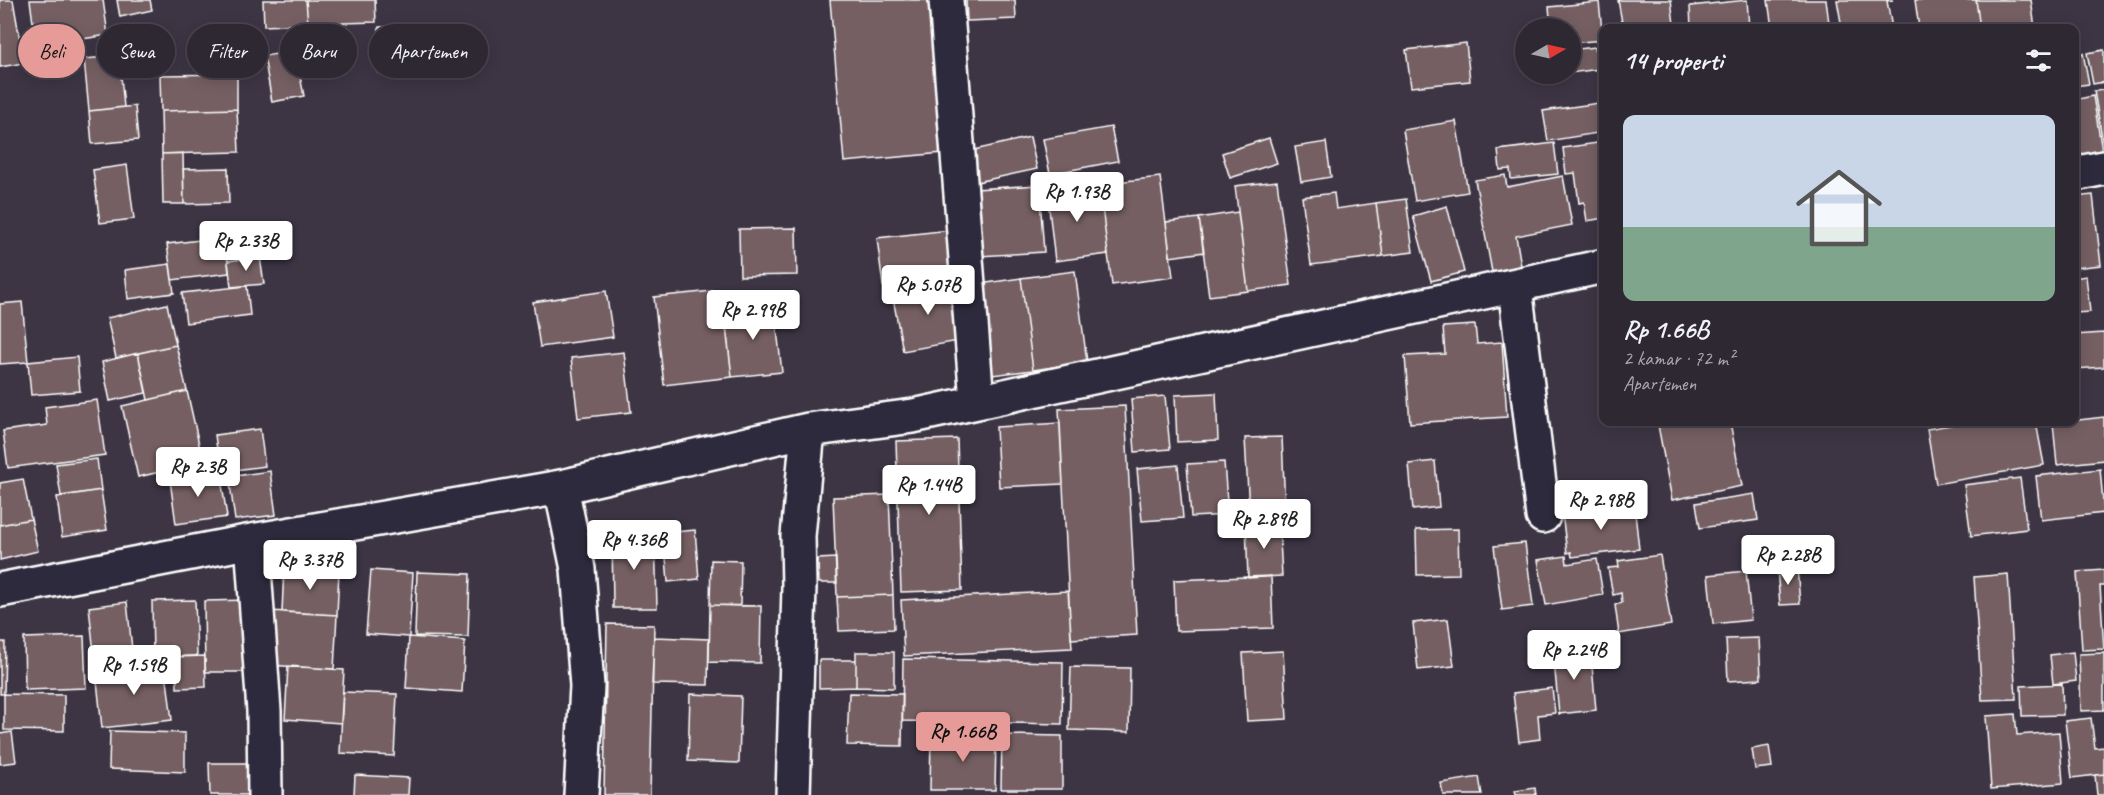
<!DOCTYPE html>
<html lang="id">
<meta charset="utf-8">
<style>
:root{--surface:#2e2833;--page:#36303b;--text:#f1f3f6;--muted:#a7a6ac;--line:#49444e;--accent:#e69b98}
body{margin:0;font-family:Caveat,sans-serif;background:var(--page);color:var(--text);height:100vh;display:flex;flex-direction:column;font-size:22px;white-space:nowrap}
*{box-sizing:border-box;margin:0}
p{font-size:20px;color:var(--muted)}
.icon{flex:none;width:33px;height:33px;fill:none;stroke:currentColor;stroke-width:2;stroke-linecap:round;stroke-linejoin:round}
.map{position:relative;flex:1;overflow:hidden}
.details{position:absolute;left:1599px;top:24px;width:480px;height:402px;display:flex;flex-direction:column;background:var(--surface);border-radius:12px;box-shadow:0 3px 15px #0003,0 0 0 2px var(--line)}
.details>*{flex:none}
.hud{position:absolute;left:18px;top:24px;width:570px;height:54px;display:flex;gap:12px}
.needle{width:39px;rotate:81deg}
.tools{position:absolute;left:1515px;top:18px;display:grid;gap:12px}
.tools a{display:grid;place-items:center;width:66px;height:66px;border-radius:50%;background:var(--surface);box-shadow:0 3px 15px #0003,0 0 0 2px var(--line);font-size:30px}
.price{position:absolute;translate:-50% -51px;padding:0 14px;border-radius:6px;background:#fff;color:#222;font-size:20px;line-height:39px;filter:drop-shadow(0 2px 3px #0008)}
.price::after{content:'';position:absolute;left:50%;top:36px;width:18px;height:14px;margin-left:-9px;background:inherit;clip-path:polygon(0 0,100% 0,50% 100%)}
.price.selected{background:var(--accent);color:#111}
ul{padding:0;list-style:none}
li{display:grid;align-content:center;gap:12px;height:318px;padding:0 24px}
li+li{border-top:2px solid var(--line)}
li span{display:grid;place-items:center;height:186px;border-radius:12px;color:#555}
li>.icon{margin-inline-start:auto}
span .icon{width:108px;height:108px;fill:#fffc;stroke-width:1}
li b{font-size:26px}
h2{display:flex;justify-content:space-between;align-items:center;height:72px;padding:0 24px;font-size:26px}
.pill{padding:0 21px;border-radius:27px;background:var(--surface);box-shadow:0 3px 15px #0003,0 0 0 2px var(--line);font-size:21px;line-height:54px}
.pill.selected{background:var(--accent);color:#111}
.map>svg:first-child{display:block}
.building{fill:#755f62;stroke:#fff;stroke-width:1.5}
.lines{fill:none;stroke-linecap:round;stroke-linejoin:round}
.minor-casing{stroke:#fff;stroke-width:38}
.minor{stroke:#2f2a3d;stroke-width:33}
</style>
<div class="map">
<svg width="2104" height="795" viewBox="0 0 2104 795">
<rect width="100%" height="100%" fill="#3d3544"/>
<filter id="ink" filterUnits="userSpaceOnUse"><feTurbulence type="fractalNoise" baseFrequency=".0167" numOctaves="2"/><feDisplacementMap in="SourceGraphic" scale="12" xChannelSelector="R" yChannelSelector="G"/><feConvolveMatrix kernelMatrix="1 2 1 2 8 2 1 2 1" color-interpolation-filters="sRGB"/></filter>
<g filter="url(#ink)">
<!-- building -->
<path class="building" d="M0,0h13l11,63 -24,4z
M30,0h73l5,35 -72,11z
M117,0h33l2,10 -32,7z
M263,0h43l2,24 -44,2z
M306,0h69l1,22 -68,2z
M830,0h111l13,152 -110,10z
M966,0h49l1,19 -49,2z
M1618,0h53l3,24 -24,4h-27z
M1747,0l2,28h-58l-1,-22z
M1768,0h58l3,23 -57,5z
M1837,0h56l-6,1 5,27h-50z
M1915,0h61l4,28h-61z
M1976,0h55l4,28h-55z
M1599,2l4,38 -33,3v-15h-19l-2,-21z
M379,27l49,1v46l-50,-1z
M1466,43l4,38 -59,6 -5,-37z
M1595,47l4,22 -29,4v-23z
M2104,50v32l-11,2 -6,-31z
M295,51l9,45 -32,6 -8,-46z
M2083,53l6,31 -15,2v-32z
M119,56l5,51 -35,4 -5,-52z
M237,74v35l-76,2 -1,-36z
M2104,90v54h-1l-9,-53z
M2093,96l9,55 -28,5v-56z
M1599,103l5,29 -56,9 -5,-30z
M135,106l3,34 -46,4 -3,-33z
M237,109l2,43 -77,2 -1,-43z
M1456,121l12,71 -53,9 -12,-71z
M1111,127l7,34 -68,13 -7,-35z
M1030,137l7,32 -60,13 -7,-31z
M1269,138l8,25 -47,15 -8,-25z
M1326,142l5,35 -30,5 -6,-35z
M1604,142v76l-17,3 -3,-19 -5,1 -4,-30 -9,1 -3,-26z
M1554,143l4,31 -47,5 -1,-10 -10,1 -2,-20z
M183,153l1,51h-21l-1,-50z
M127,165l7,54 -34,4 -7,-53z
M228,168l1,35 -45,1 -1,-35z
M1505,175l2,12 56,-11 9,49 -56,11 5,30 -29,6 -17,-92z
M1160,177l13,100 -61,8 -13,-101z
M1277,181l14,104 -43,6 -13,-105z
M1099,184l9,70 -53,7 -8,-70z
M1039,185l5,67 -65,4 -4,-67z
M1334,193l2,16 40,-6 7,53 -72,9 -9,-68z
M2093,195l8,70 -27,3v-71z
M1406,199l7,53 -30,4 -7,-53z
M1447,206l17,66 -33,9 -18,-65z
M1238,212l10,79 -39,5 -10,-78z
M1199,218l5,34 -34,5 -4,-35z
M796,228l1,47 -57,1 -1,-47z
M257,229l3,28 -32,4 -4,-28z
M959,229l5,48 -81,9 -6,-48z
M225,237l4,36 -57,7 -5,-36z
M260,257l4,27 -33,3 -3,-26z
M170,264l4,29 -46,6 -3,-29z
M1075,271l12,91 -54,8 -12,-92z
M2086,276l4,36 -16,1v-35z
M1021,278l12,92 -41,5 -12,-91z
M954,282l10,58 -61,11 -11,-58z
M247,286l3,29 -64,8 -4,-30z
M722,290l10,87 -68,8 -10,-88z
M606,291l7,46 -73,10 -7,-45z
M22,302l6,60 -28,2v-60z
M167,304l9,41 -60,13 -9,-40z
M774,305l8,67 -50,5 -8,-66z
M1475,325l2,19 25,-2 5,75 -97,6 -5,-67 40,-2 -2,-27z
M2104,333v34l-30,2v-34z
M176,345l11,46 -39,9 -10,-47z
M624,352l7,60 -53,6 -7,-60z
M138,353l8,40 -36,8 -8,-39z
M77,357l3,34 -49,4 -3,-33z
M187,391l16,71 -65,15 -16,-71z
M1216,393l2,47 -41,2 -2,-47z
M1165,396l5,53 -35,3 -4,-53z
M97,400l8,55 -97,13 -5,-37 44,-6 -2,-18z
M1125,406l12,229 -66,4 -12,-230z
M2104,417v43l-47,5 -4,-42z
M1677,422h53l12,64 -70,14 -14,-75z
M1968,422h68l8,43 -108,19 -9,-55z
M1060,423l3,61 -64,3 -3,-60z
M260,429l5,37 -45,6 -5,-37z
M1282,437l3,72 -36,2 -4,-73z
M957,439l5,151 -61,2 -5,-151z
M97,459l4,31 -40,6 -5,-32z
M1435,461l4,46 -26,3 -4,-46z
M1224,462l4,53 -37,2 -4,-53z
M1178,465l5,53 -41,3 -5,-52z
M2100,469l4,44 -63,7 -5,-44z
M270,471l6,44 -41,5 -6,-43z
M220,472l7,45 -51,7 -6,-44z
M2020,478l7,51 -56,7 -7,-51z
M23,479l8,40 -31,6v-42z
M101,490l6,40 -45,7 -5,-40z
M1754,494l4,26 -58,8 -4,-25z
M889,495l4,100 -56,2 -4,-100z
M1634,504l5,45 -67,8 -1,-5 -4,1 -5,-40z
M31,519l7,32 -38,9v-35z
M1279,522l3,54 -34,2 -2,-55z
M1458,529l1,45 -42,1 -1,-45z
M695,530l4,49 -31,3 -4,-49z
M655,533l2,75h-44l-1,-74z
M1525,543l8,63 -31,4 -8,-64z
M1660,555l11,70 -52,9 -4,-29 7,-2 -1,-10 -8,2 -5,-27 11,-1 -1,-6z
M1566,556l1,8 30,-5 6,36 -57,10 -8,-45z
M836,558l1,25h-18l-1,-24z
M711,560l30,1 -1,45 -30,-1z
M284,567l55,3 -2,45 -55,-3z
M1797,567l3,37 -20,1 -3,-37z
M371,570l42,3 -4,64 -43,-3z
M2104,570v16h-4l4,63 -22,1 -5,-78z
M1746,571l5,49 -38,4 -5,-49z
M417,572l53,2 -2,63 -53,-1z
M2008,574l8,125 -34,1 -8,-123z
M1271,576l2,52 -97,3 -2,-51z
M1068,591l4,57 -168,8 -3,-56z
M893,595l1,34 -55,2 -2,-34z
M195,600l2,56 -44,1 -1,-56z
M251,600l1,72h-47l-1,-71z
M127,602l7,66 -38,4 -7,-65z
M710,605l51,1 -1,57 -51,-1z
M270,611l67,4 -3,54 -67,-4z
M1448,619l6,47 -36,4 -5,-47z
M607,624l47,1 -4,170h-46z
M84,636l2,52 -61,2 -1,-52z
M409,637l56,4 -3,51 -56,-4z
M654,637l55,2 -1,46 -56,-1z
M1759,638l2,41 -33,2 -2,-42z
M0,642h5l-1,52h-4z
M1579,647l1,9 11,-1 5,55 -37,4 -6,-64z
M1283,651l4,68 -40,2 -4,-68z
M856,652h38v36l-38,-1z
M2073,652l3,29 -23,3 -3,-29z
M2104,653v57l-23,1 -2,-57z
M205,656l1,31 -29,1 -1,-31z
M903,659l160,3 -1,62 -160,-3z
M819,660h37v27l-37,1z
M165,664l7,56 -70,8 -6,-56z
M288,666l56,4 -3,53 -56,-4z
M1071,667l59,1 -1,64 -60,-2z
M2062,684l1,31 -41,1 -1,-30z
M1552,688l3,25 -17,2 2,24 -21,3 -6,-49z
M343,692l54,2 -3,62 -54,-3z
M849,693l54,1 -1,52 -55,-1z
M4,694l60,1v36l-60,-1z
M690,694l51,2 -2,67 -51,-2z
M2015,714l2,21 42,-3 4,51 -72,6 -5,-73z
M2091,718l4,30 9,-1v27l-32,4 -7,-57z
M110,731l75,2v39l-76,-3z
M12,732l4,30 -16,2v-30z
M1002,735l60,1v53h-61z
M931,736h65l-1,54h-65z
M1769,746l3,21 -17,2 -3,-20z
M209,763h45v32h-44z
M2104,774v21h-7l-2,-20z
M355,775l54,3 -1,17h-54z
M1479,777l3,18h-39l-2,-12z
M1535,788l1,7h-20l-1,-4z"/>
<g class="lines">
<!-- minor casing -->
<g class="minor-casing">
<path id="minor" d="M946,0l31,401
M2074,174l30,-6
M1515,287l28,229
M561,487l17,82 9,117 -6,109
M252,541l12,170 1,84
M0,590l252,-49 309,-54 247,-57 105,-14 691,-150
M793,795l6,-208 -1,-51 10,-106"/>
</g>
<!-- minor -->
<use href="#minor" class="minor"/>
</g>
</g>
</svg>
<div class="tools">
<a><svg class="needle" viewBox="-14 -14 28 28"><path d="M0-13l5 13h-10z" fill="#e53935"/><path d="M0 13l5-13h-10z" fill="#a7a6ac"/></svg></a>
</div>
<b class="price" style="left:1077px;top:223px">Rp 1.93B</b>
<b class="price" style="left:246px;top:272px">Rp 2.33B</b>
<b class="price" style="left:928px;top:316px">Rp 5.07B</b>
<b class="price" style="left:753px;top:341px">Rp 2.99B</b>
<b class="price" style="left:198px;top:498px">Rp 2.3B</b>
<b class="price" style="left:929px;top:516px">Rp 1.44B</b>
<b class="price" style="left:1601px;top:531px">Rp 2.98B</b>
<b class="price" style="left:1264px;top:550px">Rp 2.89B</b>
<b class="price" style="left:634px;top:571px">Rp 4.36B</b>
<b class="price" style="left:1788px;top:586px">Rp 2.28B</b>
<b class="price" style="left:310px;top:591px">Rp 3.37B</b>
<b class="price" style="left:1574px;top:681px">Rp 2.24B</b>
<b class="price" style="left:134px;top:696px">Rp 1.59B</b>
<b class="price selected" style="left:963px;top:763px">Rp 1.66B</b>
<div class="hud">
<a class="pill selected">Beli</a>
<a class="pill">Sewa</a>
<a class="pill">Filter</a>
<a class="pill">Baru</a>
<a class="pill">Apartemen</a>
</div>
<section class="details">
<h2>14 properti<svg class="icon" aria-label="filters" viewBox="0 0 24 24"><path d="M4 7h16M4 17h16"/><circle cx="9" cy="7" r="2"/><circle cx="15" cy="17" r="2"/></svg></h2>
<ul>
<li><span style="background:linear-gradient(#c9d6e8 60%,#7fa58c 0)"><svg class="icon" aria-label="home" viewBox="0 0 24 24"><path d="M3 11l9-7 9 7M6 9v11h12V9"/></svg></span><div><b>Rp 1.66B</b><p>2 kamar · 72 m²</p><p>Apartemen</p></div></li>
</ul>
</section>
</div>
